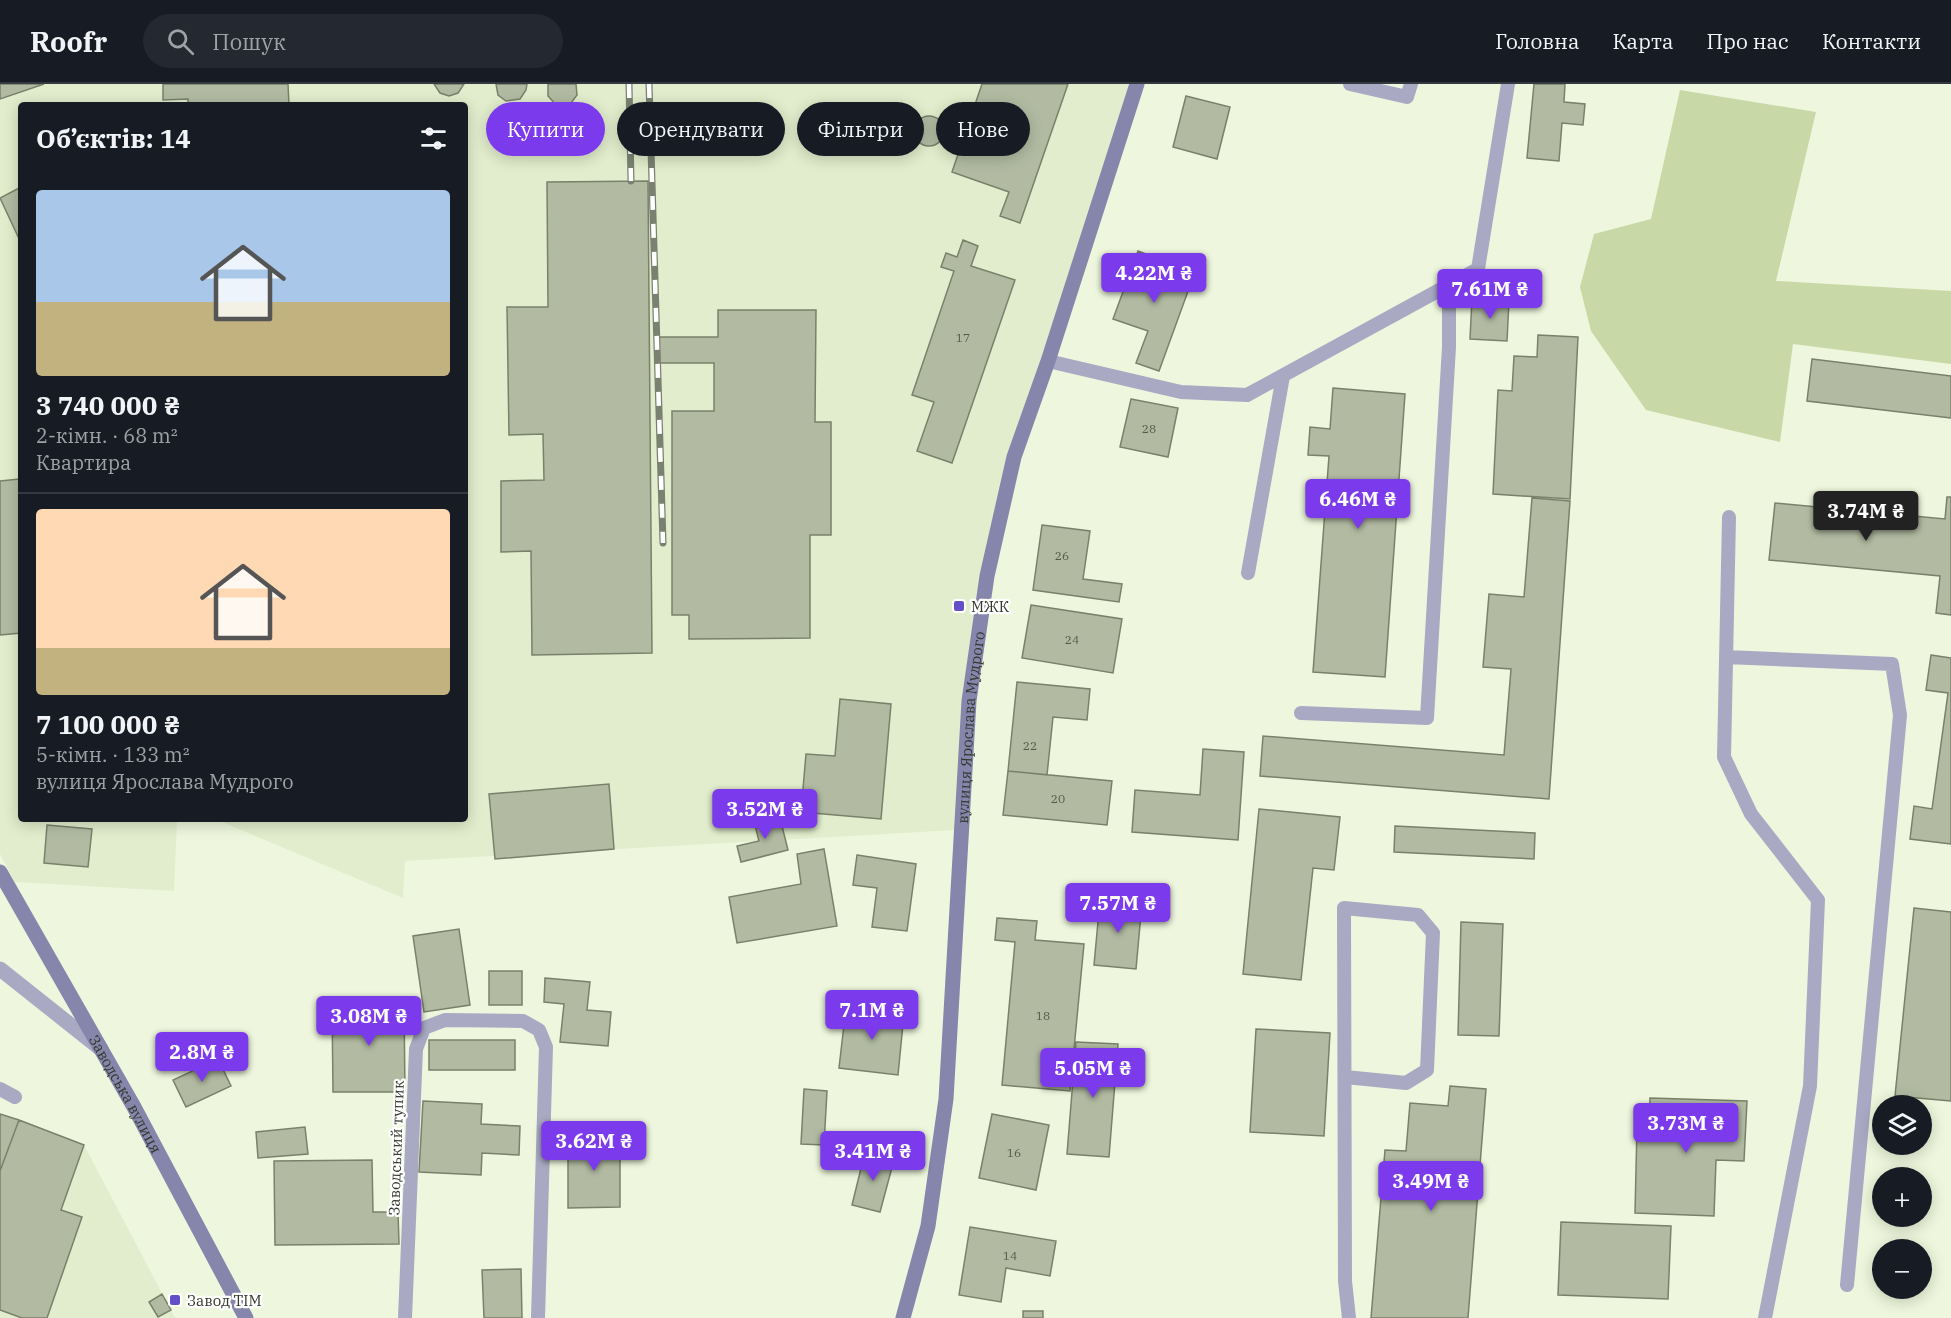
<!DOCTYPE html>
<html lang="uk">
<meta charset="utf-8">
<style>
:root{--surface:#171b24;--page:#242831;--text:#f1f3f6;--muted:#9ea1a6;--line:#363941;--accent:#7c3aed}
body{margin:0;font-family:"IBM Plex Serif",serif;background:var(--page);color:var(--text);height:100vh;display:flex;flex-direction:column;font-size:22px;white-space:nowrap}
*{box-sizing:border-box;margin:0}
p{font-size:20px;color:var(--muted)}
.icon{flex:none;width:33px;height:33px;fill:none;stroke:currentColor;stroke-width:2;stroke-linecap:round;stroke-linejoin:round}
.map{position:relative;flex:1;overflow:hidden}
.drawer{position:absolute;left:18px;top:18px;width:450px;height:720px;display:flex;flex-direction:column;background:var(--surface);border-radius:6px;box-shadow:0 3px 15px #0003}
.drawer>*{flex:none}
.guide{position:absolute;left:486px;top:18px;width:570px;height:54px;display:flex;gap:12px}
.buttons{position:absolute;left:1872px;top:1011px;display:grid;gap:12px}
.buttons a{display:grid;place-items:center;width:60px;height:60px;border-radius:50%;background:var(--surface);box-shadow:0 3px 15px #0003;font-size:30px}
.price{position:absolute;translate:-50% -51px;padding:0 14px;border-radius:6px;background:var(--accent);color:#fff;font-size:20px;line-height:39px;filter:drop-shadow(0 2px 3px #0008)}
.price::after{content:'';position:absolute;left:50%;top:36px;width:18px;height:14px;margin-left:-9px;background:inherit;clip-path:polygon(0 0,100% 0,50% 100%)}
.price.active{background:#222;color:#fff}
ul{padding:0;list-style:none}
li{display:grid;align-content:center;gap:12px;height:318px;padding:0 18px}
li+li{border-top:2px solid var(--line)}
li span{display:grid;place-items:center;height:186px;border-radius:6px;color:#555}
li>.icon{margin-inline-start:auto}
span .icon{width:108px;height:108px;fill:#fffc;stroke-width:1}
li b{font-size:26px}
h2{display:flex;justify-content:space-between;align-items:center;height:72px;padding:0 18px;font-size:26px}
.chip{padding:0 21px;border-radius:27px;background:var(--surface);box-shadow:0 3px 15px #0003;font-size:21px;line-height:54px}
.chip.active{background:var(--accent);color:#fff}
header{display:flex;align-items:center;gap:36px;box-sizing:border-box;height:84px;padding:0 30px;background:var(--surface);border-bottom:2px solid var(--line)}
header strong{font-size:28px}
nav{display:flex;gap:33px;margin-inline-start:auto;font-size:21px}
.search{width:420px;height:54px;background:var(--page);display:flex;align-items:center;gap:15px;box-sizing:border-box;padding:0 21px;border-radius:33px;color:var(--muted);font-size:22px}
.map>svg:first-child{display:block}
.built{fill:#e1edcc}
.green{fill:#c8d8a6}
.building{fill:#b2bba2;stroke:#79816a;stroke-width:1.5}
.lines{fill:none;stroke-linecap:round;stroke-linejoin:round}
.service{stroke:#a9a9c4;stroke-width:14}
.tertiary{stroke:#a9a9c4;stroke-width:15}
.secondary{stroke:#8685ac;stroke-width:15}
.rail-casing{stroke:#7b8170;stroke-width:7}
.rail{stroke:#fff;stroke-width:4.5;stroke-dasharray:14;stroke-linecap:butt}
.poi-dot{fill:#634fc7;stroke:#fff;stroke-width:2}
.labels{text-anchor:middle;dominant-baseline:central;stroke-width:4.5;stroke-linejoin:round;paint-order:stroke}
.number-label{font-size:12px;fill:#54594a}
.poi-label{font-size:15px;fill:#34382d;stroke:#fff;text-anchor:start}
.street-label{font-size:15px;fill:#34382d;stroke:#fff}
</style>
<header>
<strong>Roofr</strong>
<div class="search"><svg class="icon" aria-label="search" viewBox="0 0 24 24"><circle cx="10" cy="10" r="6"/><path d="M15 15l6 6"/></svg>Пошук</div>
<nav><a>Головна</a><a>Карта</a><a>Про нас</a><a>Контакти</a></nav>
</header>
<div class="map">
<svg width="1951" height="1234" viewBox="0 0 1951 1234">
<rect width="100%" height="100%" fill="#eef7dd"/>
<!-- built -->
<path class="built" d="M0,0h1131l-121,367 -55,379 -550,31 -2,37 -188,-79h250v-714h-444v714h156l-3,72 -159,-9 -15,-28z
M0,1030l84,31 91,173h-175z"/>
<!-- green -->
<path class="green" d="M1680,6l136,22 -40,169 175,10v73l-158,-20 -13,98 -134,-32 -55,-79 -11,-44 14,-53 57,-15z"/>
<!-- building -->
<path class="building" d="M0,0h44l-44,15z
M163,0h125l1,21h-101v-6l-25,1z
M434,0h30l-6,9 -9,3 -9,-3z
M496,0h31l-1,6 -6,9 -14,2 -8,-6z
M548,0h28l1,11 -6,8 -14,3 -9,-10z
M982,0h86l-48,139 -20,-7 9,-24 -57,-20z
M1534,0h31l-1,18 21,2 -2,21 -21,-2 -3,38 -32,-3z
M1186,12l44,11 -13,52 -44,-12z
M914 47a15 15 0 1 1 30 0a15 15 0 1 1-30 0Z
M648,97l4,472 -120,2 -1,-104 -30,1v-71l43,-1 -1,-46 -34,1 -2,-128h41l-1,-125z
M21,103v56l-21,-45z
M963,156l15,6 -7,20 44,14 -63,183 -35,-12 17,-49 -22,-7 42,-124 -13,-4 5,-14 11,4z
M1138,167l57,21 -36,99 -23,-8 12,-32 -35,-12z
M1472,215l37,2 -2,40 -37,-2z
M718,226h98l-1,112h16v113h-21v103l-121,1v-24h-17v-204h42v-48h-57l-1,-26h62z
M1538,251l40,2 -8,162 -77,-5 5,-104 14,1 2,-35 23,1z
M1812,275l139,17v42l-144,-17z
M1333,304l72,6 -20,283 -72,-5 16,-216 -21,-1 2,-28 20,2z
M1131,315l47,9 -10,49 -48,-10z
M19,395l2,154 -21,2v-154z
M1947,413h4v118l-15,-2 4,-37 -171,-16 6,-57 170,16z
M1532,414l38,3 -21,298 -289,-23 3,-40 241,19 7,-86 -28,-2 6,-73 35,3z
M1042,441l48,6 -7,48 39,5 -3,18 -86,-12z
M1031,521l91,14 -9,54 -91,-15z
M1931,571l20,3v186l-41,-5 4,-33 18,3 16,-116 -22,-3z
M1017,598l73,7 -3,31 -34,-3 -6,58 -39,-4z
M840,615l51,5 -10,115 -80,-7 5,-58 29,2z
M1203,665l41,3 -6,88 -106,-8 3,-42 65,5z
M1008,687l104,10 -5,44 -104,-10z
M609,700l5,65 -119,10 -6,-65z
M1259,725l81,8 -6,53 -21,-2 -12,112 -58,-6z
M779,730l9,36 -47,12 -4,-16 22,-5 -5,-20z
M47,741l45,4 -4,38 -44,-4z
M1395,742l140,7 -1,26 -140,-7z
M824,765l13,77 -100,17 -8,-46 72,-13 -4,-30z
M857,771l59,9 -9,67 -35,-4 5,-39 -24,-3z
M1100,816l42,3 -6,66 -42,-4z
M1914,824l37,4v189l-56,-5z
M997,834l40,3 -2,19 49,4 -14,147 -68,-6 13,-143 -20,-2z
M1461,838l42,2 -4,112 -41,-1z
M459,845l11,76 -46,7 -11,-76z
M489,887h33v34h-33z
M545,894l45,4 -3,28 24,2 -3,34 -48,-4 4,-38 -20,-2z
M404,918l1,90h-72l-1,-89z
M846,923l58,7 -6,61 -59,-7z
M1256,945l74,4 -6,103 -74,-4z
M429,956h86v30h-86z
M1076,958l42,2 -9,113 -42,-3z
M218,975l13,27 -45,21 -13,-27z
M1450,1002l36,3 -18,229h-97l14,-168 21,1 4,-48 38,3z
M804,1005l23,2 -3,54 -23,-1z
M1650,1014l97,3 -3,60 -28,-1 -2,56 -79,-3 2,-86h12z
M423,1017l59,3 -1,20 39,2 -1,29 -37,-2 -1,22 -62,-3z
M0,1030l19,6 -19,51z
M992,1030l57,11 -13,65 -57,-12z
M19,1036l65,25 -23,65 21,7 -35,101h-25l-22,-8v-139z
M305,1043l3,27 -50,4 -2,-26z
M620,1053v70l-52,1v-70z
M865,1068l29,8 -14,52 -28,-7z
M372,1076l1,52h25l1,32 -124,1 -1,-84z
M1561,1138l110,4 -3,73 -110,-4z
M970,1143l86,14 -6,35 -44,-8 -5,34 -42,-7z
M521,1185l1,49h-38l-2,-48z
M162,1210l9,16 -13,7 -9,-15z
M1023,1227h20v7h-20z"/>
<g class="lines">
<!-- service -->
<path class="service" d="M1350,0l57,13 4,-13
M1048,277l133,31 66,3 231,-126 30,-185
M1729,433l-5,240 27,57 67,86 -8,186 -45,232
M1248,489l35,-197
M1726,573l166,7 8,51 -53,570
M1301,629l126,5 22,-371v-62
M1345,993l61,6 21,-13 6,-137 -15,-18 -74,-7 1,373 4,37
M0,1005l15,8
M405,1234l11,-269 8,-21 21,-8 78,1 16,9 7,17 -8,271"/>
<!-- tertiary -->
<path class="tertiary" d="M0,885l101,80"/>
<!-- secondary -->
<g class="secondary">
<path id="s1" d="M0,788l134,235 112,211"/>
<path id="s2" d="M903,1234l25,-92 18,-127 23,-398 18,-125 27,-119 34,-96 89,-277"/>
</g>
<!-- rail casing -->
<g class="rail-casing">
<path id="rail" d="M629,0l2,97
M649,0l14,459"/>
</g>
<!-- rail -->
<use href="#rail" class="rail"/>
</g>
<!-- markers -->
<g class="poi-dot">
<rect x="953" y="516" width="12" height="12" rx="3"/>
<rect x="169" y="1210" width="12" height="12" rx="3"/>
</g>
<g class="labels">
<!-- number labels -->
<g class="number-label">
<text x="963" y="253">17</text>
<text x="1149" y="344">28</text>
<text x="1062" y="471">26</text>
<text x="1072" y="555">24</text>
<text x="1030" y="661">22</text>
<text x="1058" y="714">20</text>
<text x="1043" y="931">18</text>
<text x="1014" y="1068">16</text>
<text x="1010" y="1171">14</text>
</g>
<!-- poi labels -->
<g class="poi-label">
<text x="971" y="522">МЖК</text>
<text x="187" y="1216">Завод ТІМ</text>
</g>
<!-- street labels -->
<g class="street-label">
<text stroke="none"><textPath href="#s2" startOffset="596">вулиця Ярослава Мудрого</textPath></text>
<text stroke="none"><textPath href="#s1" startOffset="255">Заводська вулиця</textPath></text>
<text transform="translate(396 1064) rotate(-88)">Заводський тупик</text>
</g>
</g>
</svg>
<div class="buttons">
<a><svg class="icon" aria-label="layers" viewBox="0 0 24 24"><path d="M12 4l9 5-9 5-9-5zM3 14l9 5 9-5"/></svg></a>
<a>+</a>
<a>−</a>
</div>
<b class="price" style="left:1154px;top:220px">4.22M ₴</b>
<b class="price" style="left:1490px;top:236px">7.61M ₴</b>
<b class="price" style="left:1358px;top:446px">6.46M ₴</b>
<b class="price active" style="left:1866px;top:458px">3.74M ₴</b>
<b class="price" style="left:765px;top:756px">3.52M ₴</b>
<b class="price" style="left:1118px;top:850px">7.57M ₴</b>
<b class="price" style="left:872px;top:957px">7.1M ₴</b>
<b class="price" style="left:369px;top:963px">3.08M ₴</b>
<b class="price" style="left:202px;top:999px">2.8M ₴</b>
<b class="price" style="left:1093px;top:1015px">5.05M ₴</b>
<b class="price" style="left:1686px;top:1070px">3.73M ₴</b>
<b class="price" style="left:594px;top:1088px">3.62M ₴</b>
<b class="price" style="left:873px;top:1098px">3.41M ₴</b>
<b class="price" style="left:1431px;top:1128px">3.49M ₴</b>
<div class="guide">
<a class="chip active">Купити</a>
<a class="chip">Орендувати</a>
<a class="chip">Фільтри</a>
<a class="chip">Нове</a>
</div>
<section class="drawer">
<h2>Об’єктів: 14<svg class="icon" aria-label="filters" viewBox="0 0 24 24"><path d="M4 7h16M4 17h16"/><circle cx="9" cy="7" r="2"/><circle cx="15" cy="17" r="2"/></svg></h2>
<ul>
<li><span style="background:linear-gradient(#a9c7e8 60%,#c2b280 0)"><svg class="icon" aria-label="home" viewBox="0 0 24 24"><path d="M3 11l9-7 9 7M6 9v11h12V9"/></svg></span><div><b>3 740 000 ₴</b><p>2-кімн. · 68 m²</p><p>Квартира</p></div></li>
<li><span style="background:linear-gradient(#ffd9b3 75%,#c2b280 0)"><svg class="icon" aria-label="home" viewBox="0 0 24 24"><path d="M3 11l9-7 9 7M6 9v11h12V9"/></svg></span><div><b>7 100 000 ₴</b><p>5-кімн. · 133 m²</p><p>вулиця Ярослава Мудрого</p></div></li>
</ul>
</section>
</div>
